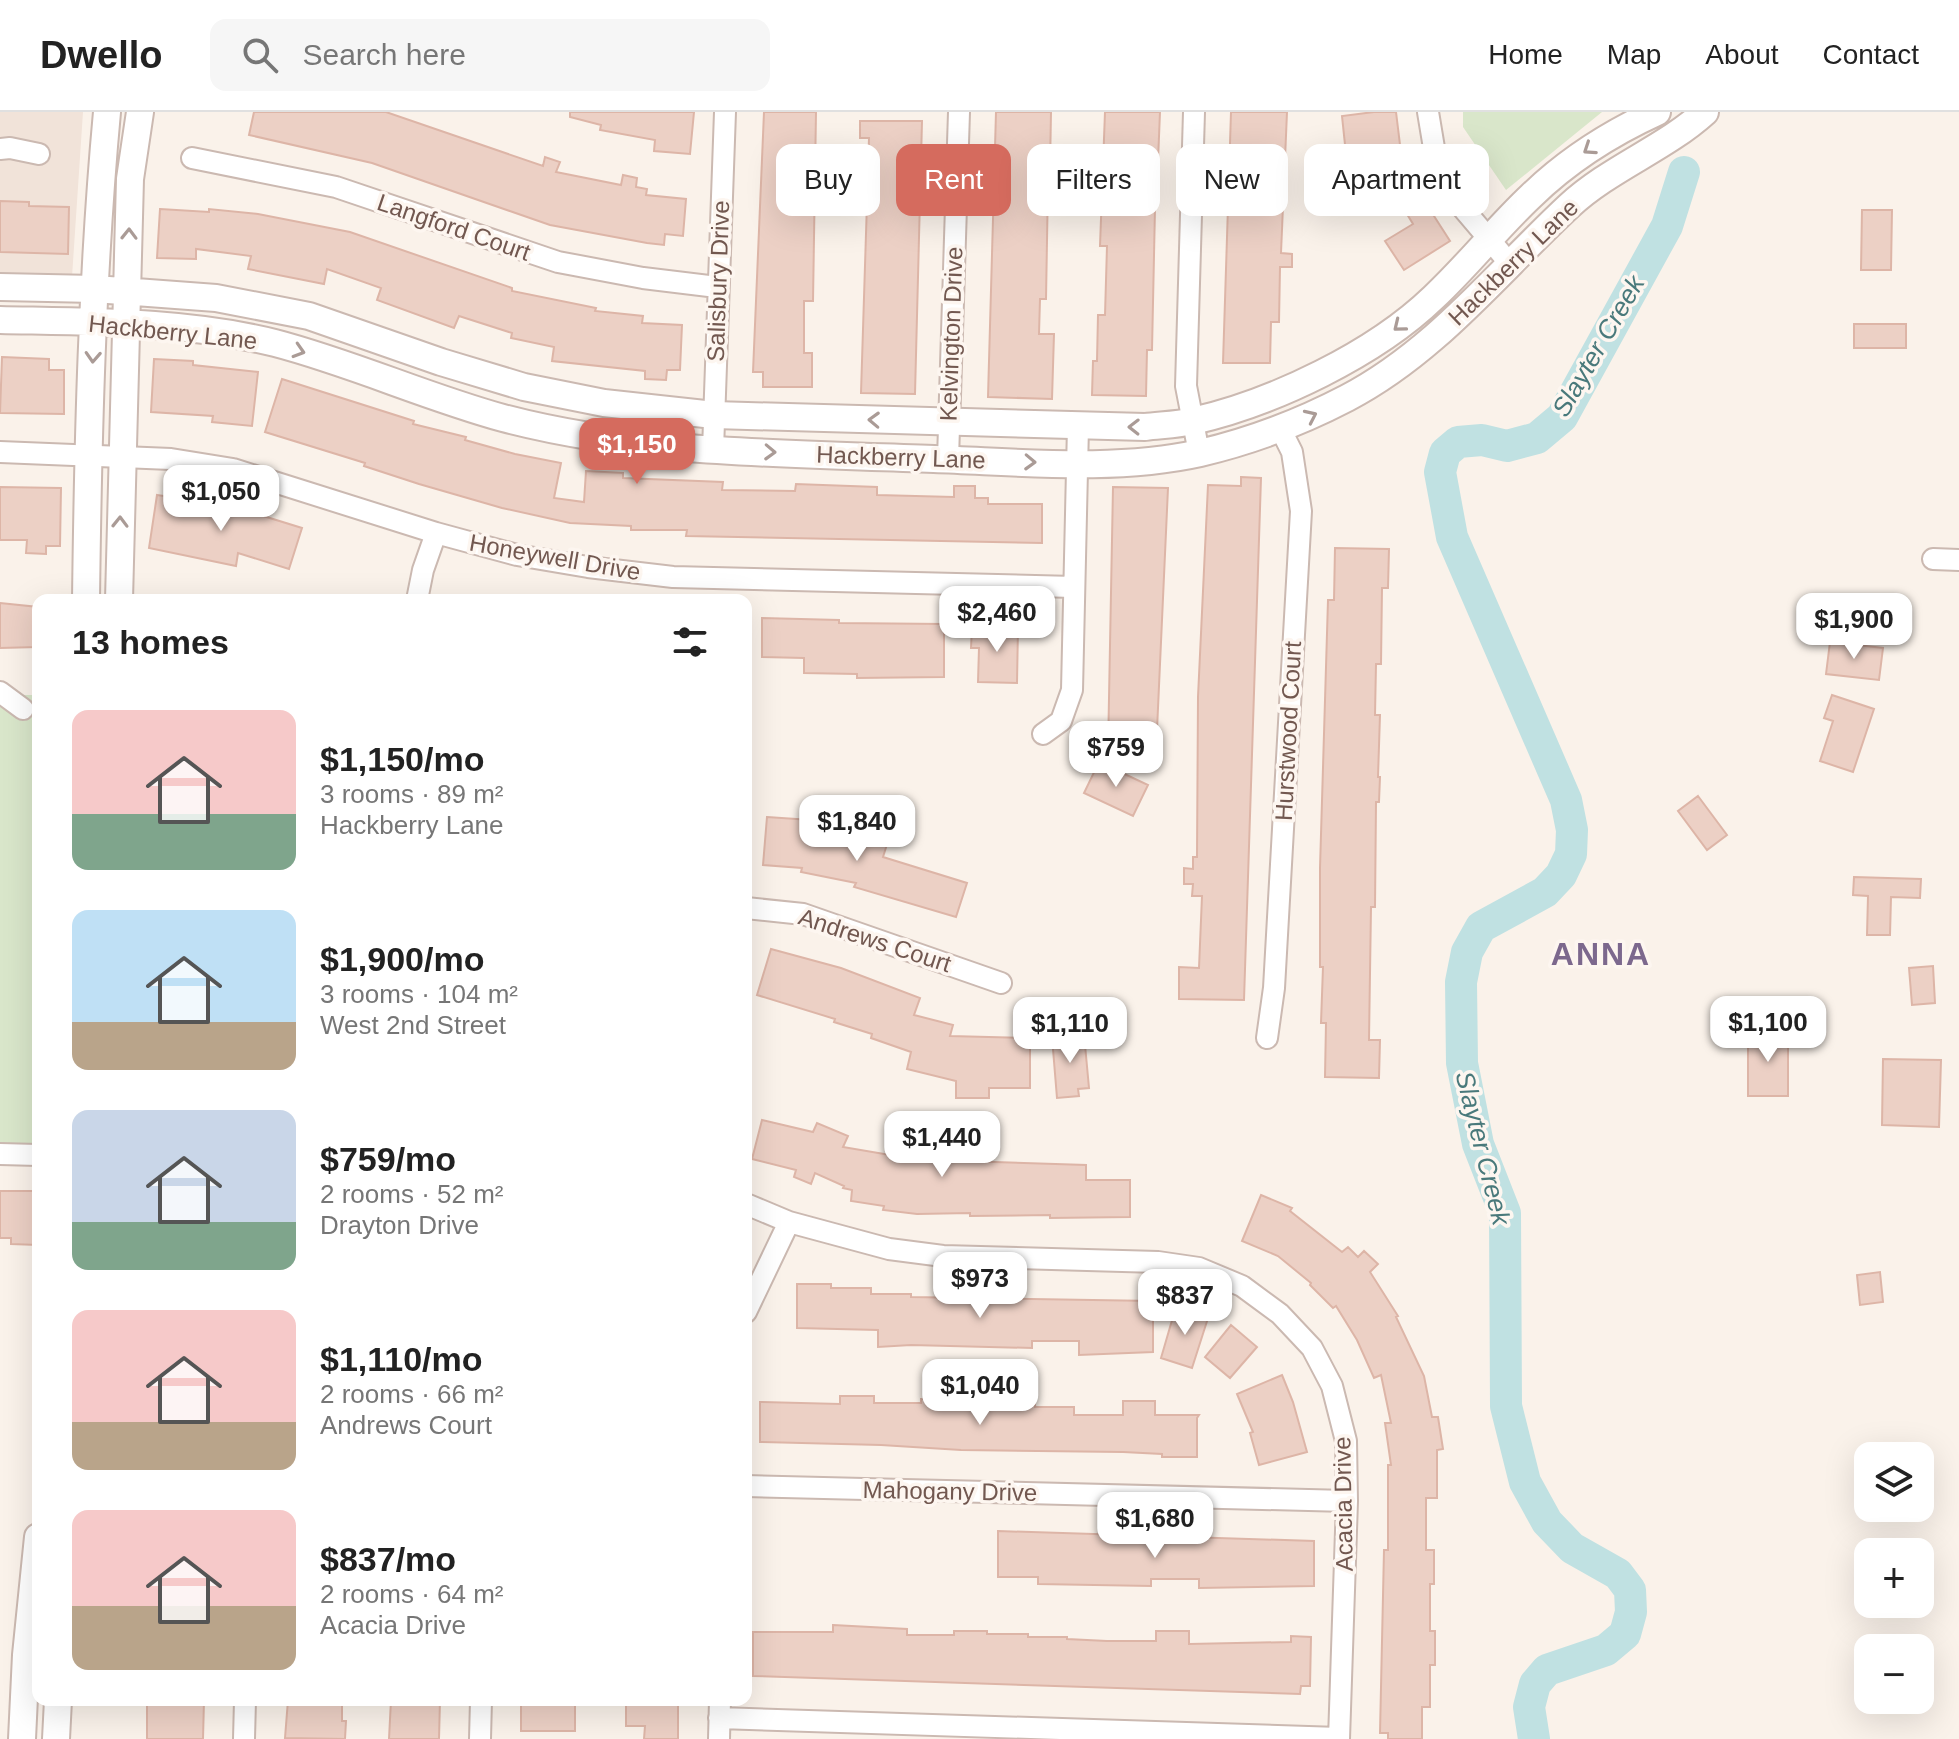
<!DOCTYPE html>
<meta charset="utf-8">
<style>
:root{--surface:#fff;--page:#f6f6f6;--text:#222;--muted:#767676;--line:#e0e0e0;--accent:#d56b5e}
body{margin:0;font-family:Helvetica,sans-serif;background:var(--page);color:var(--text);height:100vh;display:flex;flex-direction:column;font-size:30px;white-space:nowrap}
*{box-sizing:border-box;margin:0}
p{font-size:26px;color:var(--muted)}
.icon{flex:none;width:44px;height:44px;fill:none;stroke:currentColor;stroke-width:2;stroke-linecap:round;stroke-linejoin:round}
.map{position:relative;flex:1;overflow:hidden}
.sheet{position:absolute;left:32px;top:482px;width:720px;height:1112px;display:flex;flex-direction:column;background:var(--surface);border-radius:16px;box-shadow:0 8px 32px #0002}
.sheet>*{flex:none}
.banner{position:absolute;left:776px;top:32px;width:760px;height:72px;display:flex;gap:16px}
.controls{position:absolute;left:1854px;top:1330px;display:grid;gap:16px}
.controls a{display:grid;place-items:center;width:80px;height:80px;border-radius:16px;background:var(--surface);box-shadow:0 8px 32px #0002;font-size:40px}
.price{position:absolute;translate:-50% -68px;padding:0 18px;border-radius:16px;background:#fff;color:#222;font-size:26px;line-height:52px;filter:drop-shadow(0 2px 4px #0008)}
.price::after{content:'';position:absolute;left:50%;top:48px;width:24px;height:18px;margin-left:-12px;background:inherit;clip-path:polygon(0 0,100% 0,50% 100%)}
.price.on{background:var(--accent);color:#fff}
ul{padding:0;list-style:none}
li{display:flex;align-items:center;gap:24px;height:200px;padding:0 40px}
li span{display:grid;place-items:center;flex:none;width:224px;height:160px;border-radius:16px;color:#555}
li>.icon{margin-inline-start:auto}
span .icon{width:96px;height:96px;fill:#fffc;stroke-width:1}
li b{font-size:34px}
h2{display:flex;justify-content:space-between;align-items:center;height:96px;padding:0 40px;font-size:34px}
.chip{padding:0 28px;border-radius:16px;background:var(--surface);box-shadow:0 8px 32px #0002;font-size:28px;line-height:72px}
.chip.on{background:var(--accent);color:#fff}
header{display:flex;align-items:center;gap:48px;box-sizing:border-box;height:112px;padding:0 40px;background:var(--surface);border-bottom:2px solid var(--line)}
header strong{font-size:38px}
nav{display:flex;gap:44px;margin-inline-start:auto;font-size:28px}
.search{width:560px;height:72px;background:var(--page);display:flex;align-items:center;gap:20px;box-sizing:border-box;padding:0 28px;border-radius:16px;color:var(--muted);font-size:30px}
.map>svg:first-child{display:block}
.residential{fill:#f1e3d9}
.green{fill:#d9e6ca}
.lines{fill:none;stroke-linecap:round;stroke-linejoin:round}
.river{stroke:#c0e1e2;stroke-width:32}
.building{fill:#ecd0c5;stroke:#ddb5a7;stroke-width:2}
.minor-casing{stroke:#cbb9b1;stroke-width:24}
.tertiary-casing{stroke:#cbb9b1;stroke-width:30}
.minor{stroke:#fff;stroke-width:20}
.tertiary{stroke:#fff;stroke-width:26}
.oneway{stroke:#aa9b96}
.labels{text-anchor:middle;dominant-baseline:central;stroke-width:7;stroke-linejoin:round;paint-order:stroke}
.street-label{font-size:24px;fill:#725850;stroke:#fdf6f0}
.water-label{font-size:26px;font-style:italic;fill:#49797b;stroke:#fdf6f0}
.district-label{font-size:32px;font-weight:bold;letter-spacing:2px;fill:#7c688d;stroke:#fdf6f0}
</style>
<header>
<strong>Dwello</strong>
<div class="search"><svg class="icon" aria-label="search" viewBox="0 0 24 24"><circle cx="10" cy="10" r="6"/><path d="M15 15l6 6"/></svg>Search here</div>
<nav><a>Home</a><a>Map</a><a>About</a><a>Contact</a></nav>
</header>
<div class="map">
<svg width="1959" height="1627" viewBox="0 0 1959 1627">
<rect width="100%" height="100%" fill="#faf2ea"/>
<!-- residential -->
<path class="residential" d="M0,0h83l-11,165 -72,-3z"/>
<!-- green -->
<path class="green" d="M1463,0h139l-96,78 -43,-63z
M0,583h38v448h-38z"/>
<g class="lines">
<!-- river -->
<path class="river" d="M1534,1627l-5,-32 6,-23 12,-14 59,-20 19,-16 6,-22 -1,-22 -12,-16 -46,-26 -25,-26 -22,-40 -19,-76 -1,-193 -27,-69 -16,-81 -1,-81 6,-30 14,-25 64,-35 16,-17 10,-21 1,-24 -6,-30 -114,-263 -12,-65 5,-19 13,-11 24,-2 25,6 30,-8 25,-21 105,-191 17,-54"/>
</g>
<!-- building -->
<path class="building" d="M254,0h132l157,54 2,-9 15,5 -4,10 65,13 2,-10 14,3 -1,9 11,2 -1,6 40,4 -3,37 -18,-2 -1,11 -17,-2 -97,-18 -178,-62 -123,-28z
M570,0h124l-4,42 -36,-3 1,-11 -55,-10 1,-5 -31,-8z
M764,0h52l-3,189h-9v52h8v34h-49v-15h-10z
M996,0h55l-1,56h5l-1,15h-6l-2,116h-6l-1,35h15l-2,65 -64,-2z
M1105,0h55l-2,49h-2l-4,189h-5l-1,46 -54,-1 1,-34h4l1,-46h7l2,-69h-7z
M1231,0h56l-6,141 11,1v13h-12l-1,55h-8l-1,41h-47z
M1374,0h22l6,49 3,-1 12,46 8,-4 25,39 -46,29 -19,-29 28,-17 -14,-23 -32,8 -15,-56 -6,1 -4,-38z
M860,9h62l-7,273 -54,-1 8,-255h-9z
M0,89l29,1v4l40,1 -1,47 -68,-2z
M160,97l49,3v-3l49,5 92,18 162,56v3l84,17 -1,3 48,5 -1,7 40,2 -2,45h-13l-1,10 -21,-1v-8l-93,-10 2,-14 -43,-9 1,-5 -53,-17 -5,12 -77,-28 4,-12 -54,-19 -3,15 -76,-15 3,-13 -55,-7v10l-39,-1z
M1862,98h30l-1,60h-30z
M1854,212h52v24h-52z
M2,245l47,2v11h15v44l-64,-1z
M154,247l39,2v4l65,7 -6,54 -40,-4 1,-6 -62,-4z
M282,267l132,42 -1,3 53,13 -1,3 50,14 46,9 -7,35 30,4 2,-31 37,2v5l100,4 -1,8 73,1 1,-7 81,3v8l77,2v-11h21v12h13v6h54v39l-356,-7 1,-6h-56v-4l-61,-3 -68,-15 -83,-24 -55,-18 1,-3 -100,-31z
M1241,365l20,1 -17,522 -65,-1v-32l20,1 3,-72h-10l1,-12h-9v-16l9,1v-12h4l1,-160 10,-212 33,1z
M0,375l61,1 -1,58h-14v8l-20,-1 1,-13h-27z
M1113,375l55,1 -12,264 -48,-1z
M157,383l88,13 -1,2 58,18 -13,41 -51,-16 -2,13 -87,-18z
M1335,436l54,1 -1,39h-6l-1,76h-5l-1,51h5l-2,62h2l-1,25h-3l-1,105h-4l-2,133h11l-1,38 -54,-1 1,-54h-5l2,-56h-3v-99l8,-268h6z
M0,491l38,4v40l-38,1z
M762,506l77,2v3l105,1v53l-87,1v-4l-53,-1v-15l-42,-1z
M972,515h46l-1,56 -39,-1 1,-34h-8z
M1830,530l53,6 -4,32 -53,-6z
M1832,583l42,14 -21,63 -33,-11 13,-40 -9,-3z
M1099,650l49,23 -15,31 -49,-23z
M1698,684l29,39 -20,15 -29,-39z
M767,705l44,3 46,8 32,10 -6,19 84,26 -11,34 -102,-30 2,-4 -55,-11 1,-4 -39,-3z
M1854,765l67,2 -1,19 -29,-1 -1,38h-23l1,-39 -15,-1z
M771,837l70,19 79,30 -6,17 39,10 -3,11 80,2v50h-41v10h-33v-17l-49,-12 4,-17 -40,-14 1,-4 -38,-12 1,-3 -78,-24z
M1933,854l2,37 -23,2 -3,-37z
M1748,920h40v64h-40z
M1084,922l5,54 -11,1 1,7 -22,2 -5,-61z
M1883,947l58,1 -2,67 -57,-2z
M762,1008l51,12 4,-9 31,13 -5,11 47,8 39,5 157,5v15h44v37l-80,1v-3l-80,1v-3l-53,1 -34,-4 1,-4 -33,-5 1,-11 -9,-2 1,-2 -29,-13 -4,11 -17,-7 2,-7 -44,-11z
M0,1079h38v54l-27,-1v-6h-11z
M1261,1083l31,13 -2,3 52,41 6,-5 10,10 6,-6 14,13 -8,8 28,44 -2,1 28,59 8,41h6l5,32 -6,1v48h-11v52h8v34h-4v47h5v34h-5v42h-8v32h-34v-6h-8l4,-183h4v-85h3l-6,-42h6l-10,-48 -7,3 -17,-38 -21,-34 -3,2 -23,-23 1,-2 -33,-27 -36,-15z
M1880,1160l3,30 -23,3 -3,-30z
M797,1172h34v4h40v6h40v3l242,4v51l-74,3v-14h-47v7l-121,-3 -33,2v-17l-81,-2z
M1191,1197l18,6 -17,53 -31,-10 14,-48 15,4z
M1231,1213l26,22 -27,31 -25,-21z
M1282,1263l11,27 14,50 -48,13 -9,-32 3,-1 -16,-38z
M840,1284h34v7h47v-4h33v10h48v-12h33v10h39v8h49v-14h32v14h44l-2,3v39h-35v-3l-39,-2 -162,-2 -80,-5 -121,-3v-40l80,2z
M998,1419l316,10v45l-115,2v-9h-48v7l-113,-2v-7h-40z
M833,1513l74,4v6h47v-4h33v3h41v3h39v2l40,2h49v-10h33v13l102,-2v-6l20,1 -1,49h-9l-1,8 -547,-18v-44h80z
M147,1588h57l-1,39h-56z
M288,1588h54v21h4l-1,18 -60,-1z
M391,1588h49l-1,39h-50z
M521,1588h54v31h-54z
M626,1588h52v39h-34l1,-13h-19z"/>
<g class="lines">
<!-- minor casing -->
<g class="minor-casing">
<path id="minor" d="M1194,0l-8,274 13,67
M1428,0l7,42 20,45 56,66
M0,37l10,-1 29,6
M192,46l144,29 222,75 85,16 74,9
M713,338l12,-338
M0,340l171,7 62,10 203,64 81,22 71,12 85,10 401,10
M948,347l11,-347
M1933,447l26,1
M417,488l6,-30 13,-37
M0,580l23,17
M1043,622l18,-13 11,-31 6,-264
M746,796l57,6 198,69
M1267,926l7,-50 27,-477 -9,-59 -12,-24
M0,1042l38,1
M746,1092l43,18 100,27 54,7 215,6 41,6 43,18 38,28 32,34 20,38 14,55 1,60 -8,238
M746,1200l43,-90
M746,1374l601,15
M719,1606l620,20
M244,1627l1,-39
M480,1627l1,-39
M719,1627l1,-39"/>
</g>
<!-- tertiary casing -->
<g class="tertiary-casing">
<path id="tertiary" d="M0,175l95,2 121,9 93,18 132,46 83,25 80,16 110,12 431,12c15,-2 32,-2 48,-6 80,-18 182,-67 241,-124 34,-32 63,-69 97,-101 37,-36 80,-63 126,-84
M0,208c91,2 186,1 275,23 77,20 151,54 228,75 140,37 287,35 431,41 87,3 180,13 266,-6 51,-12 101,-31 147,-55 88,-46 150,-125 222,-192 41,-38 95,-57 136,-94
M86,488c2,-163 6,-326 21,-488
M119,488l11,-421 10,-67
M22,1627l4,-84 12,-118
M56,1627l2,-39"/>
</g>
<!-- minor -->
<use href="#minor" class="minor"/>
<!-- tertiary -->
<use href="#tertiary" class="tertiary"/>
</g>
<!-- one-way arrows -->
<defs><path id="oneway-chevron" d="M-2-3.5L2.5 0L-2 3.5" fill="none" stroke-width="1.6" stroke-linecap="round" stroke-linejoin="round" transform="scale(2)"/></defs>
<g class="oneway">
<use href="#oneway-chevron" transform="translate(1589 37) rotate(146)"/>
<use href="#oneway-chevron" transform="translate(129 122) rotate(-89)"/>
<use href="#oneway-chevron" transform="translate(1399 214) rotate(141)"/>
<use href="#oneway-chevron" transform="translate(299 239) rotate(17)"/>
<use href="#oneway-chevron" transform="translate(93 245) rotate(93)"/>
<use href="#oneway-chevron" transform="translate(1311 304) rotate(-25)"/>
<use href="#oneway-chevron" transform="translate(874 308) rotate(-178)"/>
<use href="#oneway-chevron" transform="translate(1134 315) rotate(-179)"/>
<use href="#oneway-chevron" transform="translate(770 340) rotate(2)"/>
<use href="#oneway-chevron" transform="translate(1030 350) rotate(2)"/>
<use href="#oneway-chevron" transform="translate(120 410) rotate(-89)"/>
</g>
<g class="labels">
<!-- street labels -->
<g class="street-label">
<text transform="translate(454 115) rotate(19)">Langford Court</text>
<text transform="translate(1513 150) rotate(-44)">Hackberry Lane</text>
<text transform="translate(718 169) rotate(-88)">Salisbury Drive</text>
<text transform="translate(173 220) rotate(6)">Hackberry Lane</text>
<text transform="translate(951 222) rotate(-88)">Kelvington Drive</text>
<text transform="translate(901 345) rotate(2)">Hackberry Lane</text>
<text transform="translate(555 445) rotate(10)">Honeywell Drive</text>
<text transform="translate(1288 619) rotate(-87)">Hurstwood Court</text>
<text transform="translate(875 828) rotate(18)">Andrews Court</text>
<text transform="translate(950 1379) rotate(1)">Mahogany Drive</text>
<text transform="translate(1343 1392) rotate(-91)">Acacia Drive</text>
</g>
<!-- water labels -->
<g class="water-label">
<text transform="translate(1598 234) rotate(-60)">Slayter Creek</text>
<text transform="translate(1483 1036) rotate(76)">Slayter Creek</text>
</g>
<!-- district labels -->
<g class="district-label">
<text x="1601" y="842">ANNA</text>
</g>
</g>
</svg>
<div class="controls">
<a><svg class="icon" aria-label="layers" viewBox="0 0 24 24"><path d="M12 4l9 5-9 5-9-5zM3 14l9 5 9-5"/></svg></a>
<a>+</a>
<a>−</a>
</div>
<b class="price on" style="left:637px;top:374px">$1,150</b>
<b class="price" style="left:221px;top:421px">$1,050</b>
<b class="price" style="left:997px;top:542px">$2,460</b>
<b class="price" style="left:1854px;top:549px">$1,900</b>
<b class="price" style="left:1116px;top:677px">$759</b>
<b class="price" style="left:857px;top:751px">$1,840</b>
<b class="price" style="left:1768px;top:952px">$1,100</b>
<b class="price" style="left:1070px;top:953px">$1,110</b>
<b class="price" style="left:942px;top:1067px">$1,440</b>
<b class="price" style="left:980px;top:1208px">$973</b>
<b class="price" style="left:1185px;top:1225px">$837</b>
<b class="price" style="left:980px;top:1315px">$1,040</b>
<b class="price" style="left:1155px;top:1448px">$1,680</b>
<div class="banner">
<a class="chip">Buy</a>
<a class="chip on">Rent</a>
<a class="chip">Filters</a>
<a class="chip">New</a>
<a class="chip">Apartment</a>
</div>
<section class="sheet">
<h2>13 homes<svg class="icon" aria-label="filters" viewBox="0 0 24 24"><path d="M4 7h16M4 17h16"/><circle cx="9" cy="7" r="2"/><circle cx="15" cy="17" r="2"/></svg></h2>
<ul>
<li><span style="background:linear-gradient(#f6c9c9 65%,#7fa58c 0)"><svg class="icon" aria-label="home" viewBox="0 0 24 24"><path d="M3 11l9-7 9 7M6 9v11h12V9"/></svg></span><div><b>$1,150/mo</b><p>3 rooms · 89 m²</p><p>Hackberry Lane</p></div></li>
<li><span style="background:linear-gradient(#bfe0f5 70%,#b9a48a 0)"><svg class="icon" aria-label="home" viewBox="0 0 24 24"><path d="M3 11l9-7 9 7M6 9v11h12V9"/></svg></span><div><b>$1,900/mo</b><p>3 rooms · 104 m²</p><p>West 2nd Street</p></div></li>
<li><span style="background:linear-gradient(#c9d6e8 70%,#7fa58c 0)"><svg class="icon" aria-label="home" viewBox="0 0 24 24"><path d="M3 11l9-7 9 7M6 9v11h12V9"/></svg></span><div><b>$759/mo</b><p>2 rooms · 52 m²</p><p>Drayton Drive</p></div></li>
<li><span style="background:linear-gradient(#f6c9c9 70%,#b9a48a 0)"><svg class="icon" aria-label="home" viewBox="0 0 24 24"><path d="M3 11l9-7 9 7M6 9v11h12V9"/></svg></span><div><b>$1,110/mo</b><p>2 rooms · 66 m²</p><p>Andrews Court</p></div></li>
<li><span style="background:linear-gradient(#f6c9c9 60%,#b9a48a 0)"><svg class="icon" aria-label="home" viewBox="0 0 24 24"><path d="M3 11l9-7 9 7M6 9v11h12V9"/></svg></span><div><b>$837/mo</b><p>2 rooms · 64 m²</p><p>Acacia Drive</p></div></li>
</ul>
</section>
</div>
